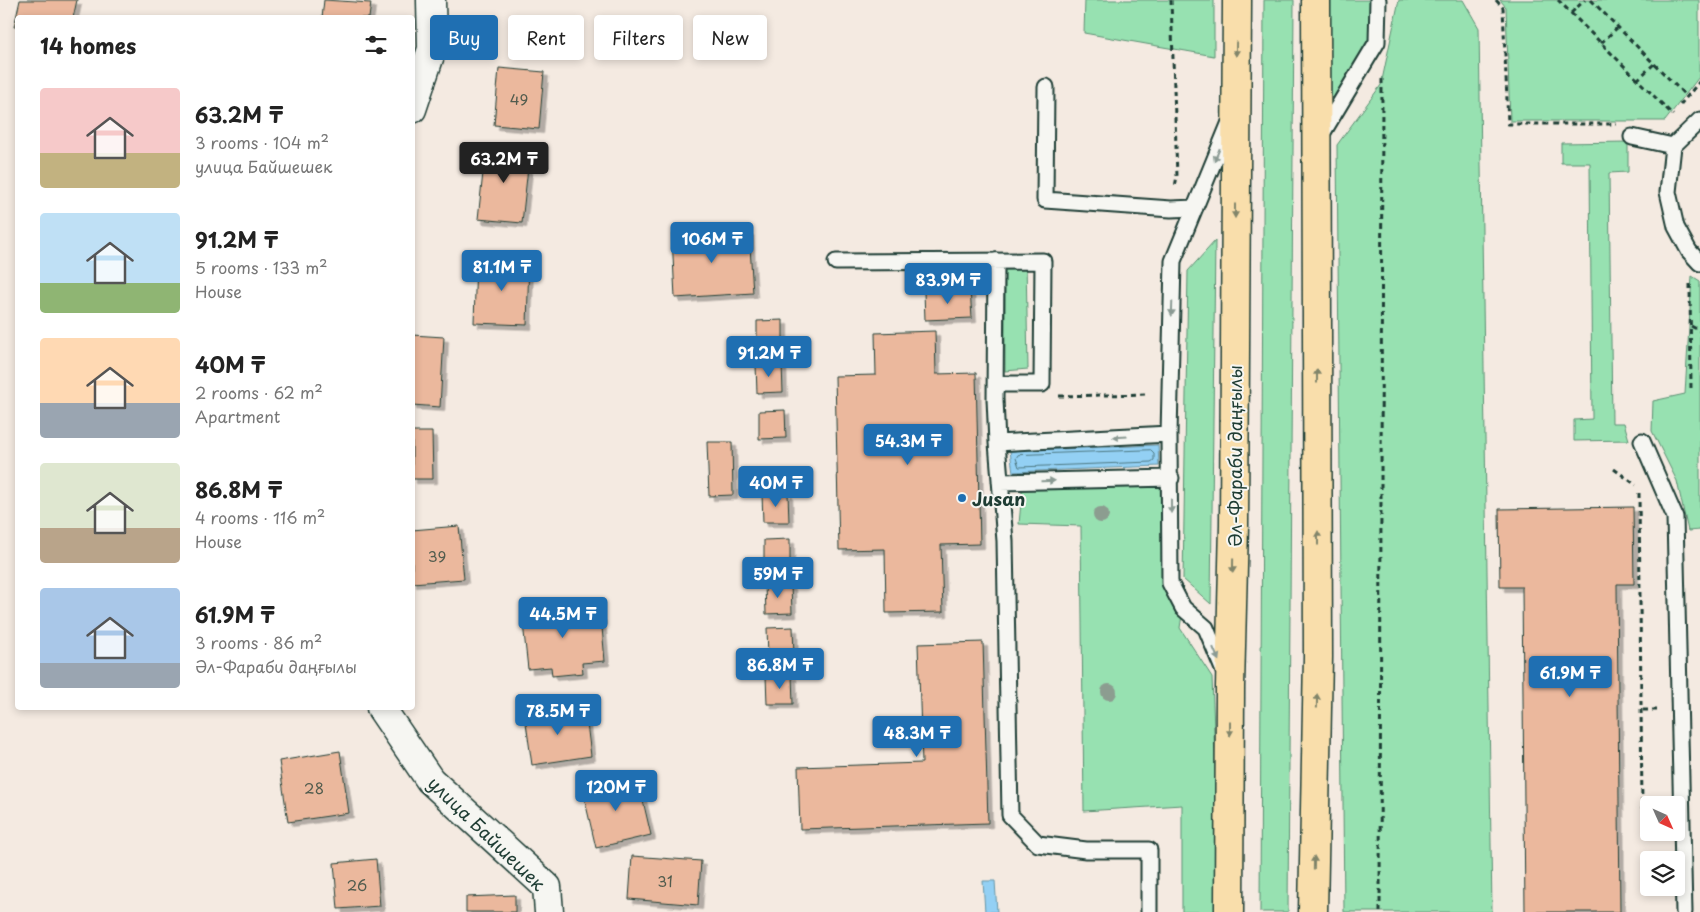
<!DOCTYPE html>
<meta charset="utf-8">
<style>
:root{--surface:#fff;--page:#f6f6f6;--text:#222;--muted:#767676;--accent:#1f6fb2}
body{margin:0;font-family:"Playpen Sans",sans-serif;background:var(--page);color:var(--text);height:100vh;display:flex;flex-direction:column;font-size:19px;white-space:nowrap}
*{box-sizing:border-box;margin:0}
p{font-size:16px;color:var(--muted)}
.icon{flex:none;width:28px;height:28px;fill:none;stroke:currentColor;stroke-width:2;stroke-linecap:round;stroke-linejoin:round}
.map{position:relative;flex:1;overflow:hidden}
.details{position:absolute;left:15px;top:15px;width:400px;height:695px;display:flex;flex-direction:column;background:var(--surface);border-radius:5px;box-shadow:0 2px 8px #0003}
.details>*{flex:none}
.guide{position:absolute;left:430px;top:15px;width:475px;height:45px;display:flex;gap:10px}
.needle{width:32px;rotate:135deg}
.controls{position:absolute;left:1640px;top:796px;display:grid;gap:10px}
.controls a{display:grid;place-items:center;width:45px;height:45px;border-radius:5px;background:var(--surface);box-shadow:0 2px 8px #0003;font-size:25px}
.price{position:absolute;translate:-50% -42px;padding:0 11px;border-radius:5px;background:var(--accent);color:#fff;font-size:16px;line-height:32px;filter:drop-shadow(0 1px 2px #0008)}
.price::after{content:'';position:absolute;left:50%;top:30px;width:15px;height:11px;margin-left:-8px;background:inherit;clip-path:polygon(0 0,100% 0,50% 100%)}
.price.current{background:#222;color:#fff}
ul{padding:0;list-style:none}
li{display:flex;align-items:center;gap:15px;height:125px;padding:0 25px}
li span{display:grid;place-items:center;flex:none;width:140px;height:100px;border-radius:5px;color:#555}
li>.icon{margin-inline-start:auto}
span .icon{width:60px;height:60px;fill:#fffc;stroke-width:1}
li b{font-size:21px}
h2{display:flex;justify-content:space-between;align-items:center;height:60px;padding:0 25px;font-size:21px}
.pill{padding:0 18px;border-radius:5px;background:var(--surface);box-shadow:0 2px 8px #0003;font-size:18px;line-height:45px}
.pill.current{background:var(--accent);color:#fff}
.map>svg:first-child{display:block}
.green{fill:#97e1b1;stroke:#5b8f72}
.water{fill:#93d0f4;stroke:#6595a7}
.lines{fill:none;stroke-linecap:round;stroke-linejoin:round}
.shore{stroke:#4d7881;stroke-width:1}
.building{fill:#ebb89d;stroke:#1f3d34;filter:url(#shadow)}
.service-casing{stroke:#1f3d34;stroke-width:19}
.minor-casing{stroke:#1f3d34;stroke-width:31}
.primary-casing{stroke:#1f3d34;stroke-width:31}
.path{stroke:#1f3d34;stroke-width:3;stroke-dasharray:5 4;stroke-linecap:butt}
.service{stroke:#f6f6f2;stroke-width:15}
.minor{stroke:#f6f6f2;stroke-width:28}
.primary{stroke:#f9deab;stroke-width:28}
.tree{fill:#8c9d90}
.oneway{fill:#81856a}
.oneway2{fill:#8a9a93}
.poi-dot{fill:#1f6fb2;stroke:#f6f6f2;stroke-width:2}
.labels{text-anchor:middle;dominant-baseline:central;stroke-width:4;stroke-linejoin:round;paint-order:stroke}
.number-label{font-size:15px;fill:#525c4e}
.street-label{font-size:18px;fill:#1f3d34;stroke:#f6f6f2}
.poi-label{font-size:18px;font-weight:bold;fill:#1f3d34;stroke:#f6f6f2;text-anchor:start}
</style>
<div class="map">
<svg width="1700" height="912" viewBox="0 0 1700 912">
<defs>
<filter id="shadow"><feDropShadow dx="4.5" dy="4.5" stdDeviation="0" flood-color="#0004"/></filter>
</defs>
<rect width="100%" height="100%" fill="#f4eae1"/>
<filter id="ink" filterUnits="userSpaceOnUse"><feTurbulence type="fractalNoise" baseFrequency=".02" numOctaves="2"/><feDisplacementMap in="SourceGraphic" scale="10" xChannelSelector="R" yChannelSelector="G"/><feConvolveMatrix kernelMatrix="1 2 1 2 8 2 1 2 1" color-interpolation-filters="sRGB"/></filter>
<g filter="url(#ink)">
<!-- green -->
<path class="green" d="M1085,0h129v56l-130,-23z
M1264,0h30l-6,912h-28z
M1322,0h56l-1,42 -56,94z
M1399,0h64l16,28 13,884h-148l-7,-767 44,-60z
M1500,0h199v77l-34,44h-155l-4,-114z
M1628,142v30l-19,1 3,250h12l5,17 -55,1v-21l18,-1 -2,-256h-29v-20z
M1215,241l-4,363 -28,-25 5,-308z
M1026,261l2,108 -23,2v-109z
M1692,276l8,5v249l-12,1 -11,-50 -25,-50 1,-30 32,-7z
M1171,478l-1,105 13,25 -3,20 32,49 6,166 -1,69h-35v-107l-98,6 -3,-285 -62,-2 4,-43z"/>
<!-- water -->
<path class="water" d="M1158,445l1,21 -146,6 -3,-21z
M983,881h12l2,31h-12z"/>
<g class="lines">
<!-- shore -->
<path class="shore" d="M1151,450l3,3v7l-3,2 -132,5 -3,-9 2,-3z"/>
</g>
<!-- building -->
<path class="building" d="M20,0h57l-4,18h-55v9h-4z
M324,0l47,3 -2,15h-47z
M499,68l45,4 -5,57 -45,-4z
M486,145l44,4 -8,74 -44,-4z
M749,231l4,62 -78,5 -3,-63z
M476,259l53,2 -2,64 -53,-2z
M970,289l2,29 -47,2 -1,-28z
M783,320v28l-26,1v-28z
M935,331l1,43 40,-1 4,171 -39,1 2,67 -57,1 -1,-64 -46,1 -4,-174 41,-1 -1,-42z
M412,335l32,2 -4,70 -28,-2z
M782,364l1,28 -26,1 -1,-28z
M785,410l1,28 -27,1v-28z
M412,432h20l1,47h-21z
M707,442h25l1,53 -24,1z
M788,493l1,29h-26l-1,-28z
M1633,507l1,77h-17l3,328h-95l-3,-325h-22l-1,-78z
M459,526l5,53 -52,4v-53z
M790,539v29h-26v-28z
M765,585h26l1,28 -26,1z
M584,601l1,17 16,-2 4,45 -23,2 1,10 -31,3 -1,-9 -23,2 -5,-46 13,-1 -2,-16z
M793,627l1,29h-26l-1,-28z
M983,642l5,181 -188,6 -2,-62 124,-4 -4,-119z
M792,675l1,29h-26l-1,-28z
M585,707l6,49 -59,9 -7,-49z
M340,751l9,62 -61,9 -9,-61z
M637,775l14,60 -55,13 -14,-60z
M632,856l69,5 -3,44 -69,-6z
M376,859l4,47 -42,3 -4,-46z
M515,895v17h-49v-15z"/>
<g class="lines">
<!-- service casing -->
<g class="service-casing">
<path id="service" d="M1046,87l-1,113 126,9 24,-1
M1700,120l-27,26 -5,46 8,35 13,24 11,12
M1320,137l57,-95 1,-42
M1632,137l41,9
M996,261l-1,138 2,44 8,98 5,274 28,29 48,6h63v62
M836,262l207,-1 -1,123h-47
M1642,441l33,76 9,395
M997,443l172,-9
M1000,482l171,-4
M1225,674l-19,-46 -23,-20 -13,-25 -1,-149 4,-173 57,-139"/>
</g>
<!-- minor casing -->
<g class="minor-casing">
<path id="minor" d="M412,109l20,-60 -1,-49
M381,708l49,72 117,107 2,25"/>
</g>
<!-- primary casing -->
<g class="primary-casing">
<path id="primary" d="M1229,912l1,-225 4,-162 3,-525
M1313,912l5,-255 -2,-657"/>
</g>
<!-- path -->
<path class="path" d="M1171,0l6,176 -2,11
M1496,0l7,8 5,116h108
M1558,0l115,115
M1591,0l96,97
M1571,13l14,-13
M1601,43l17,-16
M1637,80l17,-16
M1680,105l20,-24
M1690,284l1,107
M1691,326l9,5
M1059,396l89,-2
M1614,469l22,16
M1639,493l3,316
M1643,710h16
M1380,912l2,-834"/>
<!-- service -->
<use href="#service" class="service"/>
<!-- minor -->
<use href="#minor" class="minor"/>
<!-- primary -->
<use href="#primary" class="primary"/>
</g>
<!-- trees -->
<g class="tree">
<circle cx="1101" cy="515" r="8"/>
<circle cx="1109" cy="692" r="8"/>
</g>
<!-- one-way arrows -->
<defs><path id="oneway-solid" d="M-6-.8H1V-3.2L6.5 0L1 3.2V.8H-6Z" transform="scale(1.25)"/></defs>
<g class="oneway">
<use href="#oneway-solid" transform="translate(1236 49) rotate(91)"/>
<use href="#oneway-solid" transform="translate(1235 211) rotate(90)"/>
<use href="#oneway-solid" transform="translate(1317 376) rotate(-90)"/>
<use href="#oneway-solid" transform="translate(1318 538) rotate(-90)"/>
<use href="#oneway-solid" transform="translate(1233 566) rotate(91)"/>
<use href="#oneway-solid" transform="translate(1317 701) rotate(-89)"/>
<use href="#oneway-solid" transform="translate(1230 729) rotate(90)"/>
<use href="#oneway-solid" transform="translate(1314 863) rotate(-89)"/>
</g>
<g class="oneway2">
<use href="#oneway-solid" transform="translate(1217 155) rotate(112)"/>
<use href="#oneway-solid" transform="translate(1172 309) rotate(92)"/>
<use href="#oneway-solid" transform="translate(1120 437) rotate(177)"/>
<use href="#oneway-solid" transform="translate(1048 481) rotate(-1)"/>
<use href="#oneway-solid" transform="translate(1171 506) rotate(90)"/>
<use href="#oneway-solid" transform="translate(1216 654) rotate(67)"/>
</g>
</g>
<!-- markers -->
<circle class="poi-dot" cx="962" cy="498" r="5"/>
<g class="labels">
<!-- number labels -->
<g class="number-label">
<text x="519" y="98">49</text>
<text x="437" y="555">39</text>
<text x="314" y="787">28</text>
<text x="665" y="880">31</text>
<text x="357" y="884">26</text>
</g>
<!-- street labels -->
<g class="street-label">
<text transform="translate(1234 456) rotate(-90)">Әл-Фараби даңғылы</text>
<text transform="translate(487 833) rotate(44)">улица Байшешек</text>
</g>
<!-- poi labels -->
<g class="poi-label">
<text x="972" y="498">Jusan</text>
</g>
</g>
</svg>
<div class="controls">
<a><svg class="needle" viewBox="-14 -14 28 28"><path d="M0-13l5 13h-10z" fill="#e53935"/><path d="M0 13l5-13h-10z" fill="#767676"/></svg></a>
<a><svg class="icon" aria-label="layers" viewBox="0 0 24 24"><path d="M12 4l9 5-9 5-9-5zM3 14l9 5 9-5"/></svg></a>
</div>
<b class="price current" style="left:504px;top:184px">63.2M ₸</b>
<b class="price" style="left:712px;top:264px">106M ₸</b>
<b class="price" style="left:502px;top:292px">81.1M ₸</b>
<b class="price" style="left:948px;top:305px">83.9M ₸</b>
<b class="price" style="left:769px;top:378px">91.2M ₸</b>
<b class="price" style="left:908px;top:466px">54.3M ₸</b>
<b class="price" style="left:776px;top:508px">40M ₸</b>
<b class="price" style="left:778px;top:599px">59M ₸</b>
<b class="price" style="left:563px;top:639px">44.5M ₸</b>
<b class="price" style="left:780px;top:690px">86.8M ₸</b>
<b class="price" style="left:1570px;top:698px">61.9M ₸</b>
<b class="price" style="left:558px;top:736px">78.5M ₸</b>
<b class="price" style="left:917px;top:758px">48.3M ₸</b>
<b class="price" style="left:616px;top:812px">120M ₸</b>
<div class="guide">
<a class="pill current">Buy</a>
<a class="pill">Rent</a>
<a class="pill">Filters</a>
<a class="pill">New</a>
</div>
<section class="details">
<h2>14 homes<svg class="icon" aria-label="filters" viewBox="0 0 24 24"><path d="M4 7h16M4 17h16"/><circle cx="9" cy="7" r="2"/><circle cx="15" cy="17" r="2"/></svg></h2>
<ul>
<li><span style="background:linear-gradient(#f6c9c9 65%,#c2b280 0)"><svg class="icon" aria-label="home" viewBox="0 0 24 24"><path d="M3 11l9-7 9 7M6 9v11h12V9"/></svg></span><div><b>63.2M ₸</b><p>3 rooms · 104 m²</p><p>улица Байшешек</p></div></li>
<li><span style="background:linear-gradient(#bfe0f5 70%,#8fb573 0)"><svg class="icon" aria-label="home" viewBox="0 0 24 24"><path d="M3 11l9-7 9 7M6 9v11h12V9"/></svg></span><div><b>91.2M ₸</b><p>5 rooms · 133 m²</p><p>House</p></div></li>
<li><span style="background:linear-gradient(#ffd9b3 65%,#9aa5b1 0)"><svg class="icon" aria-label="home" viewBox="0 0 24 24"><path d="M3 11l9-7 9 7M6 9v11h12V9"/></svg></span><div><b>40M ₸</b><p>2 rooms · 62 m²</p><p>Apartment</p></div></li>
<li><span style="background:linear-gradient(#dfe7d0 65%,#b9a48a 0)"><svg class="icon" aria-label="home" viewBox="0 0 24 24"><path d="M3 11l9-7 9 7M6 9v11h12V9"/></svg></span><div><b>86.8M ₸</b><p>4 rooms · 116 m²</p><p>House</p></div></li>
<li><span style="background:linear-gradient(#a9c7e8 75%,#9aa5b1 0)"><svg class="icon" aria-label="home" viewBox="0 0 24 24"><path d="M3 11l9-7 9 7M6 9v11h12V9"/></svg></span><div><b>61.9M ₸</b><p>3 rooms · 86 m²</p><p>Әл-Фараби даңғылы</p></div></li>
</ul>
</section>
</div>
